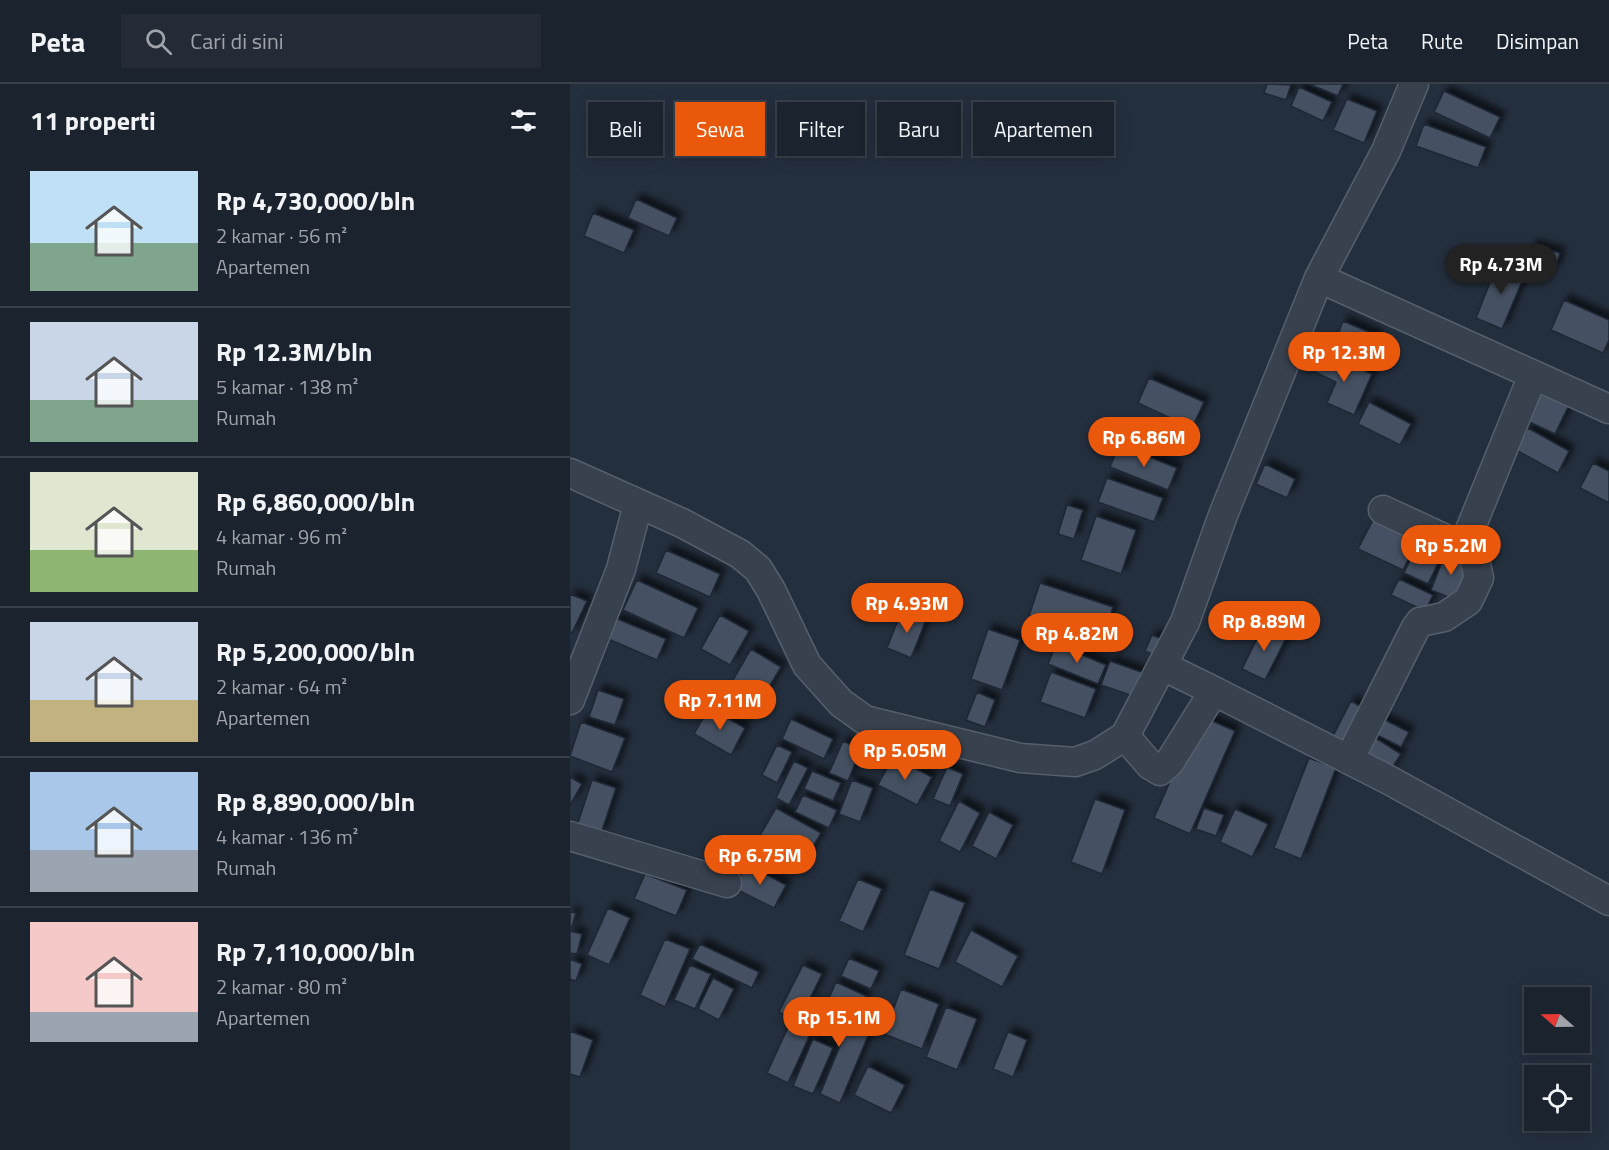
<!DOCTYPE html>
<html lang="id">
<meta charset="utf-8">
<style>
:root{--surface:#1b232e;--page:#242b36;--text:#f1f3f6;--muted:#a0a4aa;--line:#39404a;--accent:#ea580c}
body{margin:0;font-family:"Titillium Web",sans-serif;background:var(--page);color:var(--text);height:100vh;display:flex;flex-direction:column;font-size:22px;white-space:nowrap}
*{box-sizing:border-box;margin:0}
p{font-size:20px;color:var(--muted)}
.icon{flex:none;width:33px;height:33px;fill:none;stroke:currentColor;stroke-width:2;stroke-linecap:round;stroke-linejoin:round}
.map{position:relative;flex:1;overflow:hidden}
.details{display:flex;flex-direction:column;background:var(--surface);width:570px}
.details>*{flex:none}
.guide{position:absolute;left:18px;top:18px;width:570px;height:54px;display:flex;gap:12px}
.needle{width:39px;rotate:290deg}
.tools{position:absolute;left:954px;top:903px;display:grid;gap:12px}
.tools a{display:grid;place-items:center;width:66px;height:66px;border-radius:0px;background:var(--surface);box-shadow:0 3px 15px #0003,0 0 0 2px var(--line);font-size:30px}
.price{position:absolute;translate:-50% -51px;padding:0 14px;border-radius:21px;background:var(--accent);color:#fff;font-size:20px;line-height:39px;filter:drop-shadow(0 2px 3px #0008)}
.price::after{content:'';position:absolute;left:50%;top:36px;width:18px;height:14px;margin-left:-9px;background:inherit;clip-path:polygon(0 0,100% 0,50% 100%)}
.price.current{background:#222;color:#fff}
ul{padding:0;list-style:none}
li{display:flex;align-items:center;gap:18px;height:150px;padding:0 30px}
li+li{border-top:2px solid var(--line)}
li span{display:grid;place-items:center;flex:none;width:168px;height:120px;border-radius:0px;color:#555}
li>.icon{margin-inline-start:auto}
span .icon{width:72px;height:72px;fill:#fffc;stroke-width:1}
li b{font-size:26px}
h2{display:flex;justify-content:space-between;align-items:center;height:72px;padding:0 30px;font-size:26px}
.pill{padding:0 21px;border-radius:0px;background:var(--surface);box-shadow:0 3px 15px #0003,0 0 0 2px var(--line);font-size:21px;line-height:54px}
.pill.current{background:var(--accent);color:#fff}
header{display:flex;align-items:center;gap:36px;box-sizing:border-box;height:84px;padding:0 30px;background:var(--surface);border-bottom:2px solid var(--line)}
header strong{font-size:28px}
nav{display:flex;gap:33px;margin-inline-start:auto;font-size:21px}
.search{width:420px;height:54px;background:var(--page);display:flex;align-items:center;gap:15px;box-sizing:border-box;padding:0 21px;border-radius:0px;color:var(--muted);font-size:22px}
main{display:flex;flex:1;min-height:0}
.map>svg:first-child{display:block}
.building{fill:#455162;stroke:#1f2835;stroke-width:1.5;filter:url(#shadow)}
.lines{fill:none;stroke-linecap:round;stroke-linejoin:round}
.minor-casing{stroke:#565f6c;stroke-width:31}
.minor{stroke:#38414e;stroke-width:28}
</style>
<header>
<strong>Peta</strong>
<div class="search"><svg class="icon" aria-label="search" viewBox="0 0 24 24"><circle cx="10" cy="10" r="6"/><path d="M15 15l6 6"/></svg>Cari di sini</div>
<nav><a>Peta</a><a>Rute</a><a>Disimpan</a></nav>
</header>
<main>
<section class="details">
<h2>11 properti<svg class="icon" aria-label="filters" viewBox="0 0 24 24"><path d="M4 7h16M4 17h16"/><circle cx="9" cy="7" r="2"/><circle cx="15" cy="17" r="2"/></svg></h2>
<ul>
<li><span style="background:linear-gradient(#bfe0f5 60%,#7fa58c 0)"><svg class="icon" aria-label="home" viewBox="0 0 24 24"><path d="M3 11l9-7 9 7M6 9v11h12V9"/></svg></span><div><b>Rp 4,730,000/bln</b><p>2 kamar · 56 m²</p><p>Apartemen</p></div></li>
<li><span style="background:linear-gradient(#c9d6e8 65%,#7fa58c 0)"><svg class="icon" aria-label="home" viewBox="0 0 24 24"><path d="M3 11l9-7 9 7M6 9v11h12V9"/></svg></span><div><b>Rp 12.3M/bln</b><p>5 kamar · 138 m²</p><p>Rumah</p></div></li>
<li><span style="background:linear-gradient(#dfe7d0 65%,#8fb573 0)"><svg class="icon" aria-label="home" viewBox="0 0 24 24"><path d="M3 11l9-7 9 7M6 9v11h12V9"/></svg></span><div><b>Rp 6,860,000/bln</b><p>4 kamar · 96 m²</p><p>Rumah</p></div></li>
<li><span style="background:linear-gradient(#c9d6e8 65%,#c2b280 0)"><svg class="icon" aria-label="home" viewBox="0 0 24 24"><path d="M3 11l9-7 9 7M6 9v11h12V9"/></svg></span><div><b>Rp 5,200,000/bln</b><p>2 kamar · 64 m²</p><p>Apartemen</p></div></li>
<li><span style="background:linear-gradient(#a9c7e8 65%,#9aa5b1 0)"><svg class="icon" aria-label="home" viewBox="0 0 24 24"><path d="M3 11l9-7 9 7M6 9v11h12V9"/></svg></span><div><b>Rp 8,890,000/bln</b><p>4 kamar · 136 m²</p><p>Rumah</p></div></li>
<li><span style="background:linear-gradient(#f6c9c9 75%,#9aa5b1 0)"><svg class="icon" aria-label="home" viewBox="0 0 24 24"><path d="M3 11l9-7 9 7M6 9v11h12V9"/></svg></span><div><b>Rp 7,110,000/bln</b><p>2 kamar · 80 m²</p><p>Apartemen</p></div></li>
</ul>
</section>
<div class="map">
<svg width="1039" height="1066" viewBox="0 0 1039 1066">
<defs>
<filter id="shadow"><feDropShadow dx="5.5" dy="-5.5" stdDeviation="3" flood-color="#0009"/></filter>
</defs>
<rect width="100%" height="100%" fill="#242f3e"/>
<!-- building -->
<path class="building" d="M697,0l24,1 -5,15 -22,-7z
M739,0h34l-5,12z
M729,3l33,15 -9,19 -32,-15z
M874,7l56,26 -10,21 -56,-26z
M777,15l30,12 -13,32 -31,-13z
M854,40l62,23 -8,21 -62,-22z
M66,115l41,19 -8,18 -41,-18z
M23,129l41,17 -10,23 -40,-17z
M962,161l28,8 -5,17 -28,-8z
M929,176l27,12 -24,57 -26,-11z
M994,216l45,20v20l-6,13 -52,-23z
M773,237l35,15 -12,31 -35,-14z
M754,269l48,21 -18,41 -27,-12 9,-21 -21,-10z
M579,294l55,24 -12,26 -54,-25z
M967,304l33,15 -15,31 -32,-15z
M799,318l42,22 -11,21 -42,-21z
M958,344l41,23 -11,22 -42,-23z
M549,361l58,23 -9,22 -58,-23z
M1023,379l16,8v32l-29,-15z
M695,380l30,15 -8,19 -31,-14z
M537,394l56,20 -9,24 -56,-20z
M497,421l16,5 -9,29 -16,-5z
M526,432l40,14 -15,44 -40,-14z
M805,432l44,22 -16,32 -45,-21z
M849,457l24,12 -15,31 -24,-11z
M96,466l54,24 -10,23 -54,-24z
M876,468l25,10 -15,38 -25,-10z
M829,495l34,16 -8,16 -34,-16z
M67,496l61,28 -14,30 -61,-28z
M470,499l73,24 -10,33 -74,-24z
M0,510l17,7 -15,32 -2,-1z
M332,526l24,10 -15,38 -24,-10z
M150,531l29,16 -19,34 -29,-16z
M45,534l51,21 -9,21 -51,-22z
M694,541l23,11 -22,44 -23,-11z
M418,545l32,11 -18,50 -31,-11z
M582,551l15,6 -7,17 -15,-7z
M486,560l50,21 -8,19 -50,-20z
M181,565l30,18 -19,32 -30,-17z
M540,577l34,12 -8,24 -35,-12z
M481,588l45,17 -11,29 -45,-16z
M28,606l26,9 -9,26 -26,-8z
M407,608l18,8 -10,27 -19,-7z
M781,617l16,9 -20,39 -16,-9z
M139,624l36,20 -14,27 -37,-21z
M629,631l36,16 -45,103 -36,-16z
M809,633l30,15 -8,15 -30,-15z
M221,635l42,20 -9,20 -42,-20z
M11,638l44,16 -13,34 -42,-16z
M801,651l30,19 -13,20 -30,-19z
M273,657l18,8 -13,32 -19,-8z
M207,661l15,7 -15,31 -15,-8z
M323,673l39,20 -15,28 -39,-20z
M739,674l27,10 -35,91 -27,-11z
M224,677l14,7 -19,37 -13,-7z
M377,683l16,7 -13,32 -17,-7z
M242,687l29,12 -8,18 -29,-12z
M0,693l12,7 -12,21z
M22,696l24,8 -15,46 -24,-8z
M282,696l21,8 -13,34 -21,-8z
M233,711l34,15 -8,18 -34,-16z
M525,715l30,11 -23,64 -31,-12z
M389,717l21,12 -20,39 -21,-11z
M206,724l45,25 -17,29 -45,-25z
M634,724l20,7 -8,21 -20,-7z
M665,725l33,15 -16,33 -32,-15z
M419,728l24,13 -17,34 -24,-13z
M176,780l40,21 -12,23 -40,-20z
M75,790l42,16 -11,26 -42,-17z
M288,795l24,10 -19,43 -24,-11z
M360,805l35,14 -26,66 -35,-14z
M38,824l22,10 -21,47 -22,-10z
M0,828l6,1 -4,14 -2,-1z
M401,846l47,26 -16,31 -47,-25z
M0,847l12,3 -5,20 -7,-1z
M95,855l25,10 -25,58 -25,-12z
M130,860l59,28 -7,16 -60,-29z
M279,874l30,13 -8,18 -30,-13z
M0,875l12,5 -6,17 -6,-2z
M120,881l21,9 -16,35 -21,-9z
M233,881l19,9 -24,48 -19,-10z
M143,894l21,11 -15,31 -21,-11z
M266,898l30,14 -10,21 -29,-14z
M331,905l38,15 -17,45 -38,-15z
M244,919l56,28 -30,72 -20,-9 22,-53 -38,-18z
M376,923l31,12 -20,51 -31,-13z
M221,937l21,9 -24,53 -21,-10z
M0,947l23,9 -13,37 -10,-3z
M438,948l19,8 -14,37 -20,-8z
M243,955l20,9 -20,46 -20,-8z
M298,982l37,19 -14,28 -37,-18z"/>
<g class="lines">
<!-- minor casing -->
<g class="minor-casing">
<path id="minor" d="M749,194l290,131
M0,389l112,50 58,31 18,15 13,21 36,75 34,38 24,17 155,38 55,4 20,-7 30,-19 60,-114 38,-107 96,-237 67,-127 28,-67
M813,426l80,37
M593,582l51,25
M0,616l51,-131 17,-65
M555,652l25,29 10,6 9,-8 45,-72 173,88 222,122
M779,676l66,-131 5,-7 24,-5 24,-16 11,-23 -6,-26 -10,-5 70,-172
M0,752l157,47"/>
</g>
<!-- minor -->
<use href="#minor" class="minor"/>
</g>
</svg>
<div class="tools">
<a><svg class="needle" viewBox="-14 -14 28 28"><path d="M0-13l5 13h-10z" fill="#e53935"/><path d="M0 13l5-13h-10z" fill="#a0a4aa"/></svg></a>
<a><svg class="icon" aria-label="locate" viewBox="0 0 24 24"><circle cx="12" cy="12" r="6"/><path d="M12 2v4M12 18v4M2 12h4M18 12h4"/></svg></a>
</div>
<b class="price current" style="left:931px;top:211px">Rp 4.73M</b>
<b class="price" style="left:774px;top:299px">Rp 12.3M</b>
<b class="price" style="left:574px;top:384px">Rp 6.86M</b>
<b class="price" style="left:881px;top:492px">Rp 5.2M</b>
<b class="price" style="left:337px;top:550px">Rp 4.93M</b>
<b class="price" style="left:694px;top:568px">Rp 8.89M</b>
<b class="price" style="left:507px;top:580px">Rp 4.82M</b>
<b class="price" style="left:150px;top:647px">Rp 7.11M</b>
<b class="price" style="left:335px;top:697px">Rp 5.05M</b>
<b class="price" style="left:190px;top:802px">Rp 6.75M</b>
<b class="price" style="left:269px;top:964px">Rp 15.1M</b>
<div class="guide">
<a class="pill">Beli</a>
<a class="pill current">Sewa</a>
<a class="pill">Filter</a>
<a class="pill">Baru</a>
<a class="pill">Apartemen</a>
</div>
</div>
</main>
